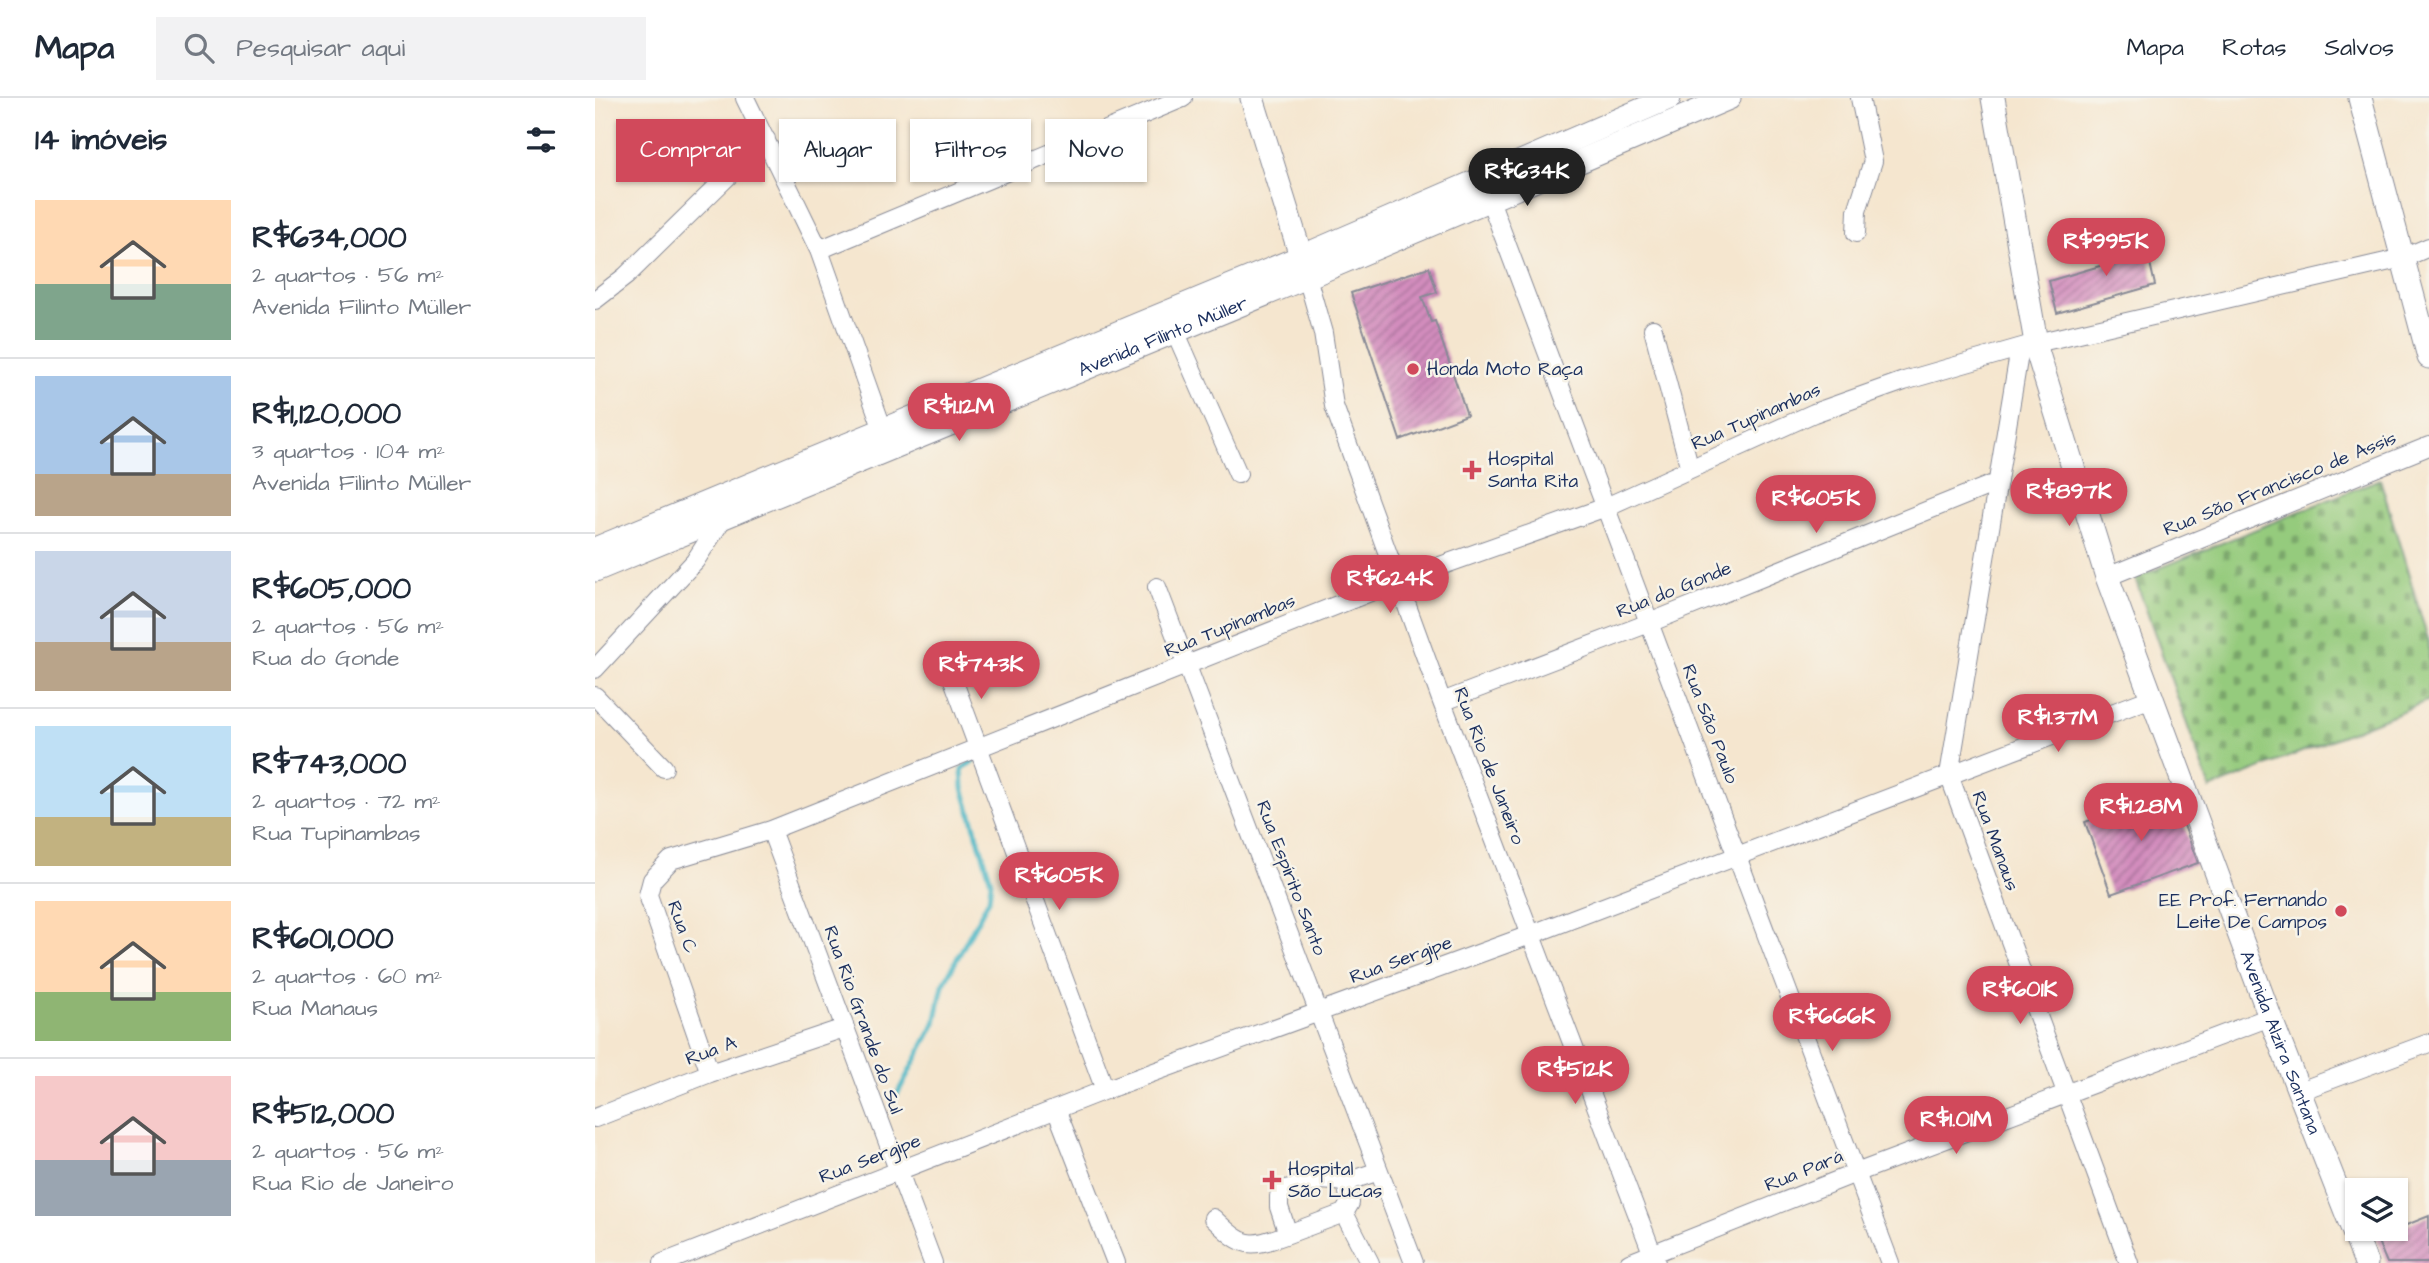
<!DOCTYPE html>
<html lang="pt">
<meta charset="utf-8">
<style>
:root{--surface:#fff;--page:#f2f2f3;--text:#1f2937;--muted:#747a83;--line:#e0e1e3;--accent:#d1495b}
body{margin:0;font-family:"Architects Daughter",sans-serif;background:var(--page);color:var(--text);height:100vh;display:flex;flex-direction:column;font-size:26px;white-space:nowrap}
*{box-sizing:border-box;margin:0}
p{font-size:23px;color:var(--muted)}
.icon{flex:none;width:38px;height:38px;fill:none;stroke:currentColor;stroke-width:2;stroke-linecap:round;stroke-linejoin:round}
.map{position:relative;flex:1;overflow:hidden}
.details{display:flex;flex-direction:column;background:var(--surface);width:595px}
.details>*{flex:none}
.hud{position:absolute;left:21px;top:21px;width:665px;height:63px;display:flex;gap:14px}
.controls{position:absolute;left:1750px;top:1080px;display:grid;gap:14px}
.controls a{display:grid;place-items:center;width:63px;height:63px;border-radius:0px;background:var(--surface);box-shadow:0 2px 5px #0004;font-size:35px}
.price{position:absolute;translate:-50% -60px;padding:0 16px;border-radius:24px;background:var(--accent);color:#fff;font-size:23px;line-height:46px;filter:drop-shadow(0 2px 4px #0008)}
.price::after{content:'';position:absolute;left:50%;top:42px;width:21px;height:16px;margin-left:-10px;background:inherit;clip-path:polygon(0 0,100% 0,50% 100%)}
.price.active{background:#222;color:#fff}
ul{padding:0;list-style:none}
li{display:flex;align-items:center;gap:21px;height:175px;padding:0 35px}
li+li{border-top:2px solid var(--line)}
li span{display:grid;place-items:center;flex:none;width:196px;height:140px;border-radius:0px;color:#555}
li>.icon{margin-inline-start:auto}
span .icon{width:84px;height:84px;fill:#fffc;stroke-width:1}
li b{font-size:30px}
h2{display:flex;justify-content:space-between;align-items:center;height:84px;padding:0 35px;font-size:30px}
.pill{padding:0 24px;border-radius:0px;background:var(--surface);box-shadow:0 2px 5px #0004;font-size:24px;line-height:63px}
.pill.active{background:var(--accent);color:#fff}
header{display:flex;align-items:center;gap:42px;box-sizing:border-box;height:98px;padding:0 35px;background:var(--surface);border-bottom:2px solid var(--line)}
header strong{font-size:33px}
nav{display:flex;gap:38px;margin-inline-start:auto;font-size:24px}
.search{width:490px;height:63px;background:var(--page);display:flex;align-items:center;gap:18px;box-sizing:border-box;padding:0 24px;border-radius:0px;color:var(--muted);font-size:26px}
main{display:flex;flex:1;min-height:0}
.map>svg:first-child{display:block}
.cemetery{fill:url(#cemetery-stones);stroke:#587d6e;stroke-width:2}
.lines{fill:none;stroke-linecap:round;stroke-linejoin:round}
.stream{stroke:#49b6c5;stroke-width:5}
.building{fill:url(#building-hatch)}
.minor-casing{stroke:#888a96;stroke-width:20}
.major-casing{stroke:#888a96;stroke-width:25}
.minor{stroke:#fff;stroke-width:18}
.major{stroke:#fff;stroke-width:23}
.poi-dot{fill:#d1495b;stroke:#f7f3e8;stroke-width:2.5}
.labels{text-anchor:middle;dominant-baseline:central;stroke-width:5;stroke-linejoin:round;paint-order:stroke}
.street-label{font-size:19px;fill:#1b2f5e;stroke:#f7f3e8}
.poi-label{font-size:19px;fill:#1b2f5e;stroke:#f7f3e8;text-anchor:start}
</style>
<header>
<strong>Mapa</strong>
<div class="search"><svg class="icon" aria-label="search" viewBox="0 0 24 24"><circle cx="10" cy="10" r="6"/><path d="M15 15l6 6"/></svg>Pesquisar aqui</div>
<nav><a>Mapa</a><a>Rotas</a><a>Salvos</a></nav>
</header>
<main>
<section class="details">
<h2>14 imóveis<svg class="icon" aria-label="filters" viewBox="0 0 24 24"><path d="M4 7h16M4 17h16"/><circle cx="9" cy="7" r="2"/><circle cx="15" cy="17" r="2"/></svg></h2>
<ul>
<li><span style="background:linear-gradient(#ffd9b3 60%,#7fa58c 0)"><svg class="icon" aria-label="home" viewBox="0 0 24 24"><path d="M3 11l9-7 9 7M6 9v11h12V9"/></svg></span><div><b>R$634,000</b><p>2 quartos · 56 m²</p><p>Avenida Filinto Müller</p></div></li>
<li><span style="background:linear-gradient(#a9c7e8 70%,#b9a48a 0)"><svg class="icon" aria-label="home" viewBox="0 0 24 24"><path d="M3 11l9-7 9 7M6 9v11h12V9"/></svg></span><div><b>R$1,120,000</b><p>3 quartos · 104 m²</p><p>Avenida Filinto Müller</p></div></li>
<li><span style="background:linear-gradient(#c9d6e8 65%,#b9a48a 0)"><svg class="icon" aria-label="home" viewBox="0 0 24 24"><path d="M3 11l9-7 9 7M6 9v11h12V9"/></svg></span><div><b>R$605,000</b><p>2 quartos · 56 m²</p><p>Rua do Gonde</p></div></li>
<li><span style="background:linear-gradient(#bfe0f5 65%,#c2b280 0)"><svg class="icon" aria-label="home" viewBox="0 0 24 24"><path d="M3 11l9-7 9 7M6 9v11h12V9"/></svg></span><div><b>R$743,000</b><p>2 quartos · 72 m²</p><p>Rua Tupinambas</p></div></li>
<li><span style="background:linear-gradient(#ffd9b3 65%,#8fb573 0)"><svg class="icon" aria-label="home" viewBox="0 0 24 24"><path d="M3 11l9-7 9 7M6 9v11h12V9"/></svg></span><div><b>R$601,000</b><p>2 quartos · 60 m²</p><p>Rua Manaus</p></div></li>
<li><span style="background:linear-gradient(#f6c9c9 60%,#9aa5b1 0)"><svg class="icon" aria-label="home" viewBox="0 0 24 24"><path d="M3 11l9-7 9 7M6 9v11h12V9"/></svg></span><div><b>R$512,000</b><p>2 quartos · 56 m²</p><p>Rua Rio de Janeiro</p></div></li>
</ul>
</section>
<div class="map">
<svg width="1834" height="1165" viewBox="0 0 1834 1165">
<defs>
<pattern id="cemetery-stones" width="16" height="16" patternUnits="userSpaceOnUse" patternTransform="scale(1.75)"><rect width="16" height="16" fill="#95cb7d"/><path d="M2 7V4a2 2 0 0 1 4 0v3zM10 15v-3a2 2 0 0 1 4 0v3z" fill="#79a56a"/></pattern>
<pattern id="building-hatch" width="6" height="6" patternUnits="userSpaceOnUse" patternTransform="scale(1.75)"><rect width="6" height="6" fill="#d38dbd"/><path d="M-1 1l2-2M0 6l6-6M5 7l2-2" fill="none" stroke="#aa749d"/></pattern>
</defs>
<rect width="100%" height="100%" fill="#f7f3e8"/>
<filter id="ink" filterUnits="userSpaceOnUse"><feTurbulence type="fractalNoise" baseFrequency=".0143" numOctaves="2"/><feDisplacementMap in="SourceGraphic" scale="14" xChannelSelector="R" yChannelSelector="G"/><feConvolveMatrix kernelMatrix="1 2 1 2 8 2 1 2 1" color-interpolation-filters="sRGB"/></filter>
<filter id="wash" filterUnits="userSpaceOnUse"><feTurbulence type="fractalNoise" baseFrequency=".00686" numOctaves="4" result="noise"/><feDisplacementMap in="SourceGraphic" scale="28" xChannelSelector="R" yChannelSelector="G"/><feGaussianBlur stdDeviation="1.57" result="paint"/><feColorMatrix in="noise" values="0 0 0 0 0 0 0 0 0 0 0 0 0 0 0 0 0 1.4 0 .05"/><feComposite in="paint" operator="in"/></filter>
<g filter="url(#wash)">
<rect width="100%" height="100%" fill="#f5e6cf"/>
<!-- cemetery -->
<path class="cemetery" d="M1785,381l49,164v57l-219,89 -75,-211z"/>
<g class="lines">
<!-- stream -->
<path class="stream" d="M299,1002l41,-77 8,-38 46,-86 2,-18 -28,-93 -1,-19 11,-8"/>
</g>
<g id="blocks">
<!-- building -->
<path class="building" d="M1549,139l11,48 -98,28 -8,-32 61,-18 -5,-15z
M834,169l8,25 -15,5 9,25 4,-1 32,94 -67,25 -49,-147z
M1576,693l27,72 -87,31 -26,-72z
M1834,1118v47h-42l-11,-26z"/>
</g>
</g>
<g filter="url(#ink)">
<use href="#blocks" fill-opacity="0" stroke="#888a96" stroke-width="2"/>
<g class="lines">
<!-- minor casing -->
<g class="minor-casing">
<path id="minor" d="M150,0l74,152 64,180
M895,102l400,1063
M1261,135l1,-22 16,-50 -13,-63
M224,152l364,-152
M712,179l16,56 11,73 108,296 214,561
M0,202l31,-24 140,-137
M1058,231l37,140
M580,233l63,143
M1425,250l-71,427 180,488
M1512,479l322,-131
M562,489l257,676
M353,568l157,424
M0,571l100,-108 30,-46
M0,598l69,72
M847,604l207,-79 349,-141
M176,732l162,433
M115,975l-62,-178 4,-15 19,-20 100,-30 627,-249 208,-74 208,-94 90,-32 132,-38 367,-85 26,-11
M1705,993l129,-48
M461,1011l60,154
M0,1020l115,-45 134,-45
M751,1084l4,21 -6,10 -56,21 -9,-27v-11l7,-7 35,-9 25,2 33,-11
M749,1115l26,50
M618,1120c31,30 35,31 75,16
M68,1165l442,-173 425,-155 624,-238
M1034,1165l227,-90 414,-156"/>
</g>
<!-- major casing -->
<g class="major-casing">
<g id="major">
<path d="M657,0l53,171"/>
<path id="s1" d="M1398,0l45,256 69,223 163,440 96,246"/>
<path d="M1765,0l69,259"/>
<path d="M0,451l706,-292 368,-159"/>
<path id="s2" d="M0,472l712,-293 422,-179"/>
</g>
</g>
<!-- minor -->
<use href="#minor" class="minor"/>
<!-- major -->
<use href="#major" class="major"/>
</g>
</g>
<!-- markers -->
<g class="poi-dot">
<circle cx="818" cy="271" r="7"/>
<path d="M873.5 361.5h7v7h7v7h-7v7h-7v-7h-7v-7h7z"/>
<circle cx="1746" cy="813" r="7"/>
<path d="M673.5 1071.5h7v7h7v7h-7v7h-7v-7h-7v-7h7z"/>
</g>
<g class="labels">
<!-- street labels -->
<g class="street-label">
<text stroke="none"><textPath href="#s2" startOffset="614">Avenida Filinto Müller</textPath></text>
<text transform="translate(1161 319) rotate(-24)">Rua Tupinambas</text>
<text transform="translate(1685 386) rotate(-22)">Rua São Francisco de Assis</text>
<text transform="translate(1079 492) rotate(-22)">Rua do Gonde</text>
<text transform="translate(635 528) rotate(-22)">Rua Tupinambas</text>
<text transform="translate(1115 626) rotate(69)">Rua São Paulo</text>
<text transform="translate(894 668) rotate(69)">Rua Rio de Janeiro</text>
<text transform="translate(1400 743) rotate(70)">Rua Manaus</text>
<text transform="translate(696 780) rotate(69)">Rua Espírito Santo</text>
<text transform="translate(87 829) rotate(70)">Rua C</text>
<text transform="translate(806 862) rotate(-20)">Rua Sergipe</text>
<text transform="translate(268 922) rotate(70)">Rua Rio Grande do Sul</text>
<text stroke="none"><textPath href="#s1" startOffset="990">Avenida Alzira Santana</textPath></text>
<text transform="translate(116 953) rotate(-20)">Rua A</text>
<text transform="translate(275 1061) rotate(-21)">Rua Sergipe</text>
<text transform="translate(1209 1073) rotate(-22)">Rua Pará</text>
</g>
<!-- poi labels -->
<g class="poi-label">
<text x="832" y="271">Honda Moto Raça</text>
<text x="893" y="361">Hospital<tspan x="893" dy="22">Santa Rita</tspan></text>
<text x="1732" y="802" text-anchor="end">EE Prof. Fernando<tspan x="1732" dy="22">Leite De Campos</tspan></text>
<text x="693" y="1071">Hospital<tspan x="693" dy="22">São Lucas</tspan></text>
</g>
</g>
</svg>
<div class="controls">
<a><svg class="icon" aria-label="layers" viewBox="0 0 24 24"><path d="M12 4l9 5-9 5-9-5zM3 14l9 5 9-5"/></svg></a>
</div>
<b class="price active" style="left:932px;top:110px">R$634K</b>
<b class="price" style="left:1511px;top:180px">R$995K</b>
<b class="price" style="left:364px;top:345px">R$1.12M</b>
<b class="price" style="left:1474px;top:430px">R$897K</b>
<b class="price" style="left:1221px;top:437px">R$605K</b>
<b class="price" style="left:795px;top:517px">R$624K</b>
<b class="price" style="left:386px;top:603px">R$743K</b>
<b class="price" style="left:1463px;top:656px">R$1.37M</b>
<b class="price" style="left:1546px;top:745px">R$1.28M</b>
<b class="price" style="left:464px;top:814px">R$605K</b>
<b class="price" style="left:1425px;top:928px">R$601K</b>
<b class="price" style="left:1237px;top:955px">R$666K</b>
<b class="price" style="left:980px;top:1008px">R$512K</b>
<b class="price" style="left:1361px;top:1058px">R$1.01M</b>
<div class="hud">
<a class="pill active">Comprar</a>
<a class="pill">Alugar</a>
<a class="pill">Filtros</a>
<a class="pill">Novo</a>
</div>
</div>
</main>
